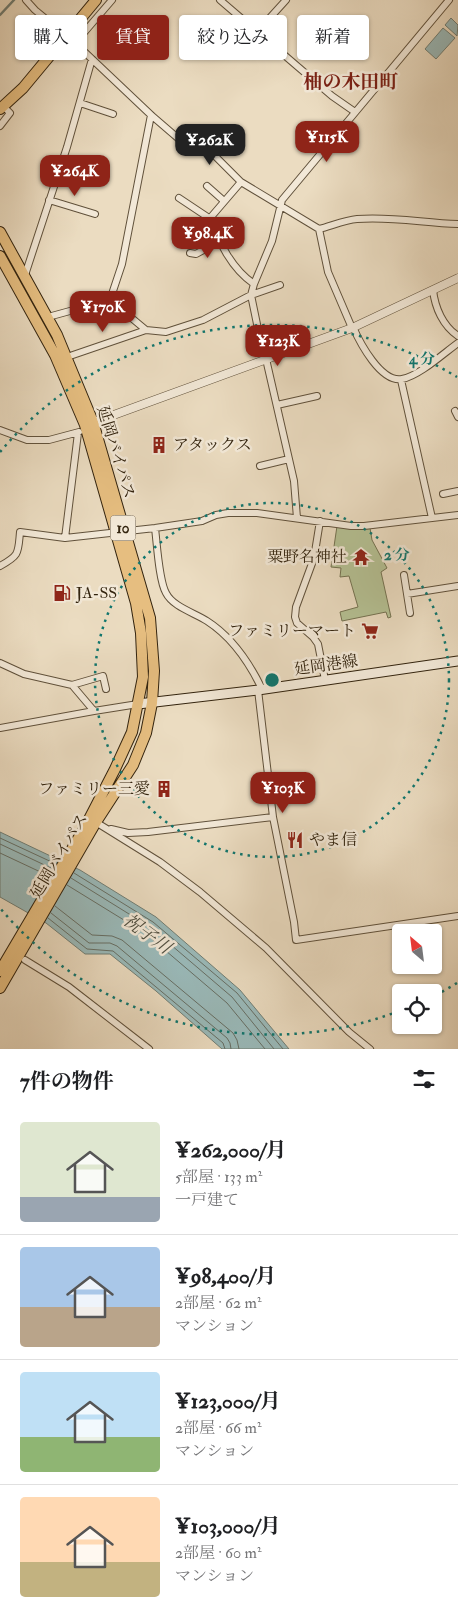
<!DOCTYPE html>
<html lang="ja">
<meta charset="utf-8">
<style>
:root{--surface:#fff;--page:#f2f2f2;--text:#202124;--muted:#757577;--line:#e0e0e0;--accent:#8f2418}
body{margin:0;font-family:"IM FELL Double Pica","Noto Serif JP",serif;background:var(--page);color:var(--text);height:100vh;display:flex;flex-direction:column;font-size:19px;white-space:nowrap}
*{box-sizing:border-box;margin:0}
p{font-size:16px;color:var(--muted)}
.icon{flex:none;width:28px;height:28px;fill:none;stroke:currentColor;stroke-width:2;stroke-linecap:round;stroke-linejoin:round}
.map{position:relative;height:1049px;overflow:hidden}
.side{display:flex;flex-direction:column;background:var(--surface);flex:1}
.side>*{flex:none}
.guide{position:absolute;left:15px;top:15px;width:429px;height:45px;display:flex;gap:10px}
.needle{width:32px;rotate:332deg}
.tools{position:absolute;left:392px;top:924px;display:grid;gap:10px}
.tools a{display:grid;place-items:center;width:50px;height:50px;border-radius:5px;background:var(--surface);box-shadow:0 1px 4px #0004;font-size:25px}
.price{position:absolute;translate:-50% -42px;padding:0 11px;border-radius:10px;background:var(--accent);color:#fff;font-size:16px;line-height:32px;filter:drop-shadow(0 1px 2px #0008)}
.price::after{content:'';position:absolute;left:50%;top:30px;width:15px;height:11px;margin-left:-8px;background:inherit;clip-path:polygon(0 0,100% 0,50% 100%)}
.price.current{background:#222;color:#fff}
ul{padding:0;list-style:none}
li{display:flex;align-items:center;gap:15px;height:125px;padding:0 20px}
li+li{border-top:1px solid var(--line)}
li span{display:grid;place-items:center;flex:none;width:140px;height:100px;border-radius:5px;color:#555}
li>.icon{margin-inline-start:auto}
span .icon{width:60px;height:60px;fill:#fffc;stroke-width:1}
li b{font-size:21px}
h2{display:flex;justify-content:space-between;align-items:center;height:60px;padding:0 20px;font-size:21px}
.chip{padding:0 18px;border-radius:5px;background:var(--surface);box-shadow:0 1px 4px #0004;font-size:18px;line-height:45px}
.chip.current{background:var(--accent);color:#fff}
.map>svg:first-child{display:block}
.green{fill:#b5c194;stroke:#747251}
.water{fill:#9ababa;stroke:#707e75}
.lines{fill:none;stroke-linecap:round;stroke-linejoin:round}
.shore{stroke:#666e64;stroke-width:1}
.stream{stroke:#707e75;stroke-width:2.5}
.minor-casing{stroke:#60513b;stroke-width:8}
.tertiary-casing{stroke:#60513b;stroke-width:9}
.secondary-casing{stroke:#32230e;stroke-width:11}
.trunk-casing{stroke:#32230e;stroke-width:12}
.minor{stroke:#f2e8d7;stroke-width:6}
.tertiary{stroke:#f2e8d7;stroke-width:8}
.secondary{stroke:#f2e8d7;stroke-width:9}
.trunk{stroke:#e6be80;stroke-width:10}
.ring{fill:none;stroke:#0f766e;stroke-width:2.5;stroke-dasharray:2.5 5}
.labels{text-anchor:middle;dominant-baseline:central;stroke-width:5;stroke-linejoin:round;paint-order:stroke}
.shield{fill:#f2e8d7;stroke:#6c5e4a;stroke-width:1}
.shield-label{font-size:15px;font-weight:bold;fill:#32230e}
.poi-label{font-size:16px;fill:#32230e;stroke:#f2e8d7;text-anchor:start}
.street-label{font-size:16px;fill:#32230e;stroke:#f2e8d7}
.water-label{font-size:18px;font-style:italic;fill:#515042;stroke:#f2e8d7}
.quarter-label{font-size:19px;font-weight:bold;fill:#7a1f14;stroke:#f2e8d7}
.centre{fill:#0f766e;stroke:#f2e8d7;stroke-width:2.5}
.ring-label{font-size:15px;text-anchor:middle;font-weight:bold;fill:#0f766e;stroke:#f2e8d7;stroke-width:5;stroke-linejoin:round;paint-order:stroke}
</style>
<div class="map">
<svg width="458" height="1049" viewBox="0 0 458 1049">
<rect width="100%" height="100%" fill="#ebdcc1"/>
<filter id="stains"><feTurbulence type="fractalNoise" baseFrequency=".004" numOctaves="4"/><feColorMatrix values="0 0 0 0 .2 0 0 0 0 .09 0 0 0 0 .02 0 0 0 .5 -.17"/></filter>
<radialGradient id="worn" r=".72"><stop offset=".6" stop-color="#630" stop-opacity="0"/><stop offset="1" stop-color="#630" stop-opacity=".3"/></radialGradient>
<!-- green -->
<path class="green" d="M337,526l33,2 2,12 15,28 -6,4 10,45 -3,1 -2,-6 -44,9 -2,-9 18,-5 -9,-31 -9,1 1,-9 -10,-1z"/>
<!-- water -->
<path class="water" d="M451,18l7,7 -1,11 -12,-11z
M443,28l12,10 -19,21 -11,-10z
M0,832l80,38 76,47 84,73 49,59h-67l-66,-58 -46,-37h-25l-39,-31 -46,-26z"/>
<g class="lines">
<!-- shore -->
<path class="shore" d="M0,838l56,26
M0,844l53,25
M0,853l49,23
M74,873l79,49 84,71 46,56
M71,878l79,49 82,70 42,52
M67,885l78,48 82,70 38,46
M55,906l37,29 20,1 10,4 111,93 4,7 2,9
M51,913l38,30h21l7,3 110,92 3,5 1,6
M48,918l39,31 26,2 110,92 2,6"/>
<!-- stream -->
<path class="stream" d="M0,15l14,-15"/>
<!-- minor casing -->
<g class="minor-casing">
<path id="minor" d="M26,0l9,10 40,33 76,72 36,31 22,4 32,32 78,47c12,-3 26,-9 38,-10 34,-3 67,4 101,5
M220,0l112,96 23,16
M257,32l29,-32
M75,43l37,-43
M80,103l33,11
M0,126l10,-13 -6,-6
M241,182l-30,35c7,25 21,52 43,67
M207,186l17,15
M179,198l33,22
M49,200l46,14
M319,229l9,43 24,56
M190,253l6,1 24,-13
M25,275l42,-128 25,-88
M433,290c2,18 10,36 25,46
M110,300l12,-36 29,-149
M48,317l62,-17 36,30 20,2 37,-12 48,-25 29,-10
M353,327c7,16 28,56 49,52 17,-3 42,-26 56,-36
M67,357l79,-27
M401,380l31,138
M277,405l40,-9
M455,411l3,6
M0,430l27,10h22l30,-8
M260,466l29,-7
M443,494l15,-3
M297,518l-3,-37 -28,-122 -8,-30 -7,-34 3,-11 18,-43 10,-41 167,-200
M320,521l-6,37 -18,49 -1,10 2,6 16,14 5,7 7,36
M155,528c2,16 4,53 11,65 7,14 29,20 41,28 25,16 42,41 55,68
M65,538l13,-105
M0,566c20,-11 18,-13 20,-34l45,6 90,-10 47,-7 14,-6 12,-2h29l94,13h13l94,-11
M404,575l6,38
M407,594l51,-8
M0,663l24,11 48,11 22,26 44,-7
M72,685l31,-9 3,13
M258,690l15,127 21,105 2,18 162,-24
M0,728l94,-17
M94,821l66,41 40,30 66,56 83,84 21,17
M111,829l17,4 20,-1 125,-15
M25,960l44,27 80,62"/>
</g>
<!-- tertiary casing -->
<g class="tertiary-casing">
<path id="tertiary" d="M89,424l263,-96 106,-50"/>
</g>
<!-- secondary casing -->
<g class="secondary-casing">
<path id="secondary" d="M138,704l120,-14 200,-29"/>
</g>
<!-- trunk casing -->
<g class="trunk-casing">
<path id="trunk" d="M0,109l23,-21 73,-88
M0,232l57,103 36,87 57,196 4,53 -2,32 -6,30 -13,32 -37,57 -96,166
M0,256l55,99 30,70 51,178 5,30 2,44 -11,55 -17,37 -30,58 -85,144"/>
</g>
<!-- minor -->
<use href="#minor" class="minor"/>
<!-- tertiary -->
<use href="#tertiary" class="tertiary"/>
<!-- secondary -->
<use href="#secondary" class="secondary"/>
<!-- trunk -->
<use href="#trunk" class="trunk"/>
</g>
<!-- distance rings -->
<g class="ring">
<circle cx="272" cy="680" r="177"/>
<path d="M457 983A355 355 0 0 1 436 995M399 1011A355 355 0 0 1 0 908M0 452A355 355 0 0 1 457 377"/>
</g>
<!-- icons -->
<defs>
<g id="building-bare" transform="scale(1.35)"><path d="M-4-6H4V6H1V3H-1V6H-4ZM-2.5-4.3h1.7v1.8h-1.7ZM.8-4.3h1.7v1.8H.8ZM-2.5-1h1.7V.8h-1.7ZM.8-1h1.7V.8H.8Z" fill="#8f2418" stroke="#f2e8d7" stroke-width="2.5" paint-order="stroke"/></g>
<g id="temple-bare" transform="scale(1.35)"><path d="M0-6L5-2H3V0L6.5 2.5H4V6H1.5V3h-3V6H-4V2.5H-6.5L-3 0V-2H-5Z" fill="#8f2418" stroke="#f2e8d7" stroke-width="2.5" paint-order="stroke"/></g>
<g id="fuel-bare" transform="scale(1.35)"><path d="M-5.5-6h7V0h2V4h1.3V-2.5L3-4.5l.8-.8L6-3V5H2.5V1h-1V6h-7ZM-4.2-4.7v3.2H.2V-4.7Z" fill="#8f2418" stroke="#f2e8d7" stroke-width="2.5" paint-order="stroke"/></g>
<g id="supermarket-bare" transform="scale(1.35)"><path d="M-6-5.5h2.5l.6 2H6L4.5 2H-2.5L-4.4-4H-6ZM-1.5 3.2a1.3 1.3 0 1 0 .1 0ZM3 3.2a1.3 1.3 0 1 0 .1 0Z" fill="#8f2418" stroke="#f2e8d7" stroke-width="2.5" paint-order="stroke"/></g>
<g id="restaurant-bare" transform="scale(1.35)"><path d="M-5-6h1v4h1v-4h1v4h1v-4h1v5L-1.5 .5V6h-2V.5L-5-1ZM5-6V6H3V1.5H1.5Q1.5-4 5-6Z" fill="#8f2418" stroke="#f2e8d7" stroke-width="2.5" paint-order="stroke"/></g>
</defs>
<g fill-rule="evenodd">
<use href="#building-bare" x="159" y="445"/>
<use href="#temple-bare" x="361" y="557"/>
<use href="#fuel-bare" x="62" y="593"/>
<use href="#supermarket-bare" x="370" y="631"/>
<use href="#building-bare" x="164" y="789"/>
<use href="#restaurant-bare" x="295" y="840"/>
</g>
<g class="labels">
<!-- shield labels -->
<rect class="shield" x="110.5" y="515.5" width="25" height="25" rx="4"/>
<g class="shield-label">
<text x="123" y="528">10</text>
</g>
<!-- poi labels -->
<g class="poi-label">
<text x="173" y="445">アタックス</text>
<text x="347" y="557" text-anchor="end">粟野名神社</text>
<text x="76" y="593">JA-SS</text>
<text x="356" y="631" text-anchor="end">ファミリーマート</text>
<text x="150" y="789" text-anchor="end">ファミリー三愛</text>
<text x="309" y="840">やま信</text>
</g>
<!-- street labels -->
<g class="street-label">
<text transform="translate(116 452) rotate(73)">延岡バイパス</text>
<text transform="translate(326 665) rotate(-8)">延岡港線</text>
<text transform="translate(59 856) rotate(-59)">延岡バイパス</text>
</g>
<!-- water labels -->
<g class="water-label">
<text transform="translate(147 934) rotate(36)">祝子川</text>
</g>
<!-- quarter labels -->
<g class="quarter-label">
<text x="351" y="82">柚の木田町</text>
</g>
</g>
<circle cx="272" cy="680" r="8" class="centre"/>
<g class="ring-label">
<text x="422" y="364">4 分</text>
<text x="397" y="560">2 分</text>
</g>
<rect width="100%" height="100%" filter="url(#stains)"/>
<rect width="100%" height="100%" fill="url(#worn)"/>
</svg>
<div class="tools">
<a><svg class="needle" viewBox="-14 -14 28 28"><path d="M0-13l5 13h-10z" fill="#e53935"/><path d="M0 13l5-13h-10z" fill="#757577"/></svg></a>
<a><svg class="icon" aria-label="locate" viewBox="0 0 24 24"><circle cx="12" cy="12" r="6"/><path d="M12 2v4M12 18v4M2 12h4M18 12h4"/></svg></a>
</div>
<b class="price" style="left:327px;top:163px">¥115K</b>
<b class="price current" style="left:210px;top:166px">¥262K</b>
<b class="price" style="left:75px;top:197px">¥264K</b>
<b class="price" style="left:208px;top:259px">¥98.4K</b>
<b class="price" style="left:103px;top:333px">¥170K</b>
<b class="price" style="left:278px;top:367px">¥123K</b>
<b class="price" style="left:283px;top:814px">¥103K</b>
<div class="guide">
<a class="chip">購入</a>
<a class="chip current">賃貸</a>
<a class="chip">絞り込み</a>
<a class="chip">新着</a>
</div>
</div>
<section class="side">
<h2>7件の物件<svg class="icon" aria-label="filters" viewBox="0 0 24 24"><path d="M4 7h16M4 17h16"/><circle cx="9" cy="7" r="2"/><circle cx="15" cy="17" r="2"/></svg></h2>
<ul>
<li><span style="background:linear-gradient(#dfe7d0 75%,#9aa5b1 0)"><svg class="icon" aria-label="home" viewBox="0 0 24 24"><path d="M3 11l9-7 9 7M6 9v11h12V9"/></svg></span><div><b>¥262,000/月</b><p>5部屋 · 133 m²</p><p>一戸建て</p></div></li>
<li><span style="background:linear-gradient(#a9c7e8 60%,#b9a48a 0)"><svg class="icon" aria-label="home" viewBox="0 0 24 24"><path d="M3 11l9-7 9 7M6 9v11h12V9"/></svg></span><div><b>¥98,400/月</b><p>2部屋 · 62 m²</p><p>マンション</p></div></li>
<li><span style="background:linear-gradient(#bfe0f5 65%,#8fb573 0)"><svg class="icon" aria-label="home" viewBox="0 0 24 24"><path d="M3 11l9-7 9 7M6 9v11h12V9"/></svg></span><div><b>¥123,000/月</b><p>2部屋 · 66 m²</p><p>マンション</p></div></li>
<li><span style="background:linear-gradient(#ffd9b3 65%,#c2b280 0)"><svg class="icon" aria-label="home" viewBox="0 0 24 24"><path d="M3 11l9-7 9 7M6 9v11h12V9"/></svg></span><div><b>¥103,000/月</b><p>2部屋 · 60 m²</p><p>マンション</p></div></li>
</ul>
</section>
